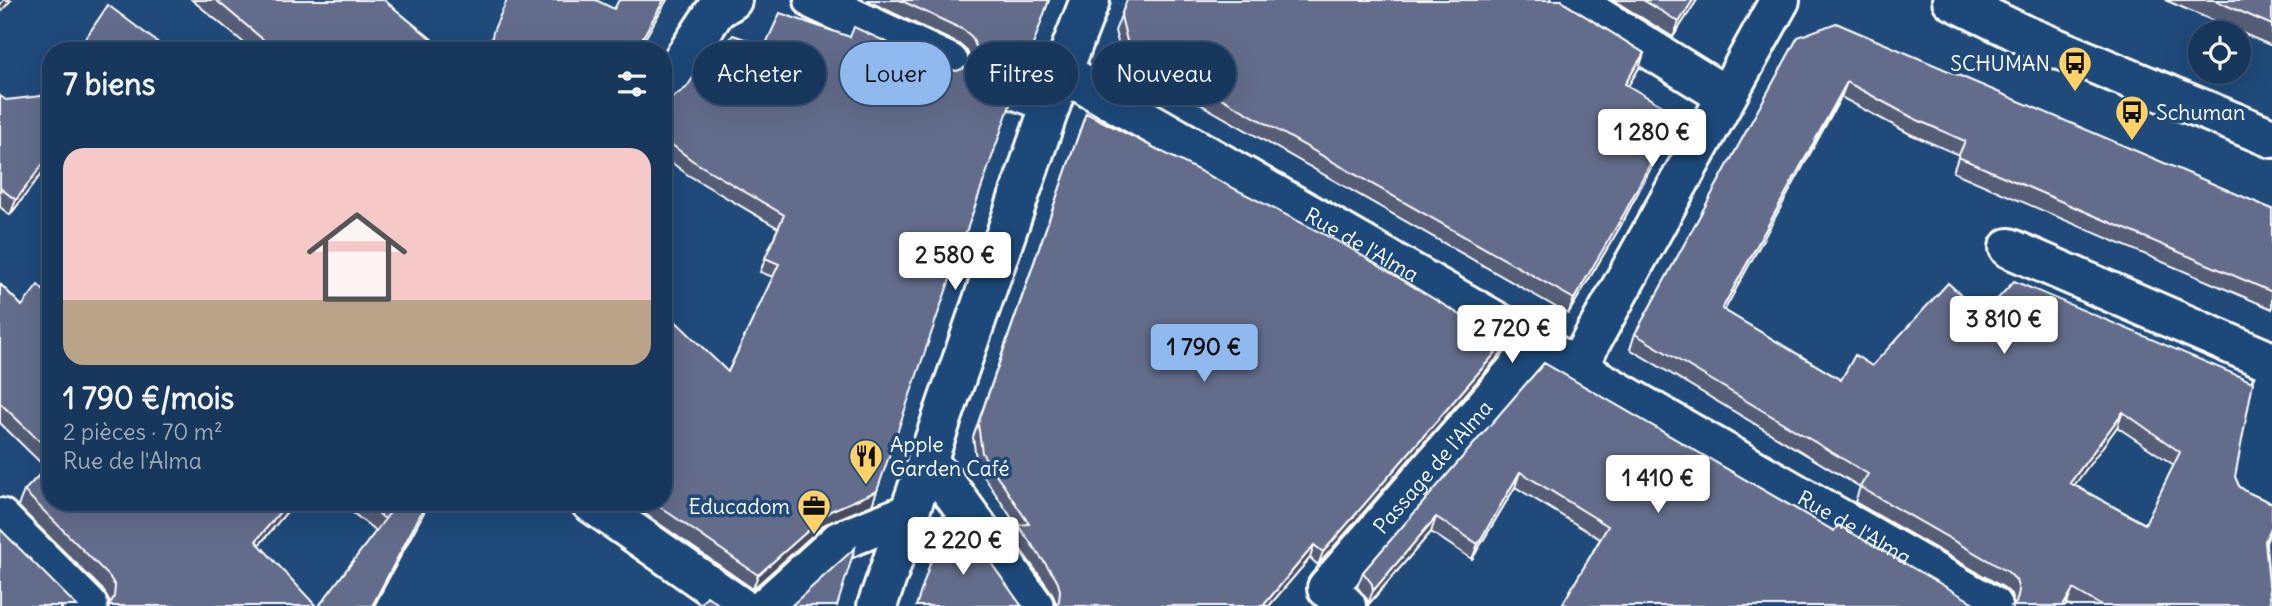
<!DOCTYPE html>
<html lang="fr">
<meta charset="utf-8">
<style>
:root{--surface:#17385c;--page:#203f62;--text:#f1f3f6;--muted:#9eacbb;--line:#365272;--accent:#90b9f0}
body{margin:0;font-family:Delius,sans-serif;background:var(--page);color:var(--text);height:100vh;display:flex;flex-direction:column;font-size:26px;white-space:nowrap}
*{box-sizing:border-box;margin:0}
p{font-size:23px;color:var(--muted)}
.icon{flex:none;width:38px;height:38px;fill:none;stroke:currentColor;stroke-width:2;stroke-linecap:round;stroke-linejoin:round}
.map{position:relative;flex:1;overflow:hidden}
.panel{position:absolute;left:42px;top:42px;width:630px;height:469px;display:flex;flex-direction:column;background:var(--surface);border-radius:28px;box-shadow:0 7px 28px #0002,0 0 0 2px var(--line)}
.panel>*{flex:none}
.guide{position:absolute;left:693px;top:42px;width:665px;height:63px;display:flex;gap:14px}
.buttons{position:absolute;left:2188px;top:21px;display:grid;gap:14px}
.buttons a{display:grid;place-items:center;width:63px;height:63px;border-radius:50%;background:var(--surface);box-shadow:0 7px 28px #0002,0 0 0 2px var(--line);font-size:35px}
.price{position:absolute;translate:-50% -60px;padding:0 16px;border-radius:7px;background:#fff;color:#222;font-size:23px;line-height:46px;filter:drop-shadow(0 2px 4px #0008)}
.price::after{content:'';position:absolute;left:50%;top:42px;width:21px;height:16px;margin-left:-10px;background:inherit;clip-path:polygon(0 0,100% 0,50% 100%)}
.price.on{background:var(--accent);color:#111}
ul{padding:0;list-style:none}
li{display:grid;align-content:center;gap:14px;height:371px;padding:0 21px}
li+li{border-top:2px solid var(--line)}
li span{display:grid;place-items:center;height:217px;border-radius:21px;color:#555}
li>.icon{margin-inline-start:auto}
span .icon{width:126px;height:126px;fill:#fffc;stroke-width:1}
li b{font-size:30px}
h2{display:flex;justify-content:space-between;align-items:center;height:84px;padding:0 21px;font-size:30px}
.pill{padding:0 24px;border-radius:32px;background:var(--surface);box-shadow:0 7px 28px #0002,0 0 0 2px var(--line);font-size:24px;line-height:63px}
.pill.on{background:var(--accent);color:#111}
.map>svg:first-child{display:block}
.lines{fill:none;stroke-linecap:round;stroke-linejoin:round}
.minor-casing{stroke:#fff;stroke-width:44}
.minor{stroke:#1f4a7a;stroke-width:38}
.wall{fill:#565d77;stroke:#fff;stroke-width:2;fill-rule:evenodd}
.shaded-wall{fill:#464c61;stroke:#fff;stroke-width:2}
.building{fill:#646c8a;stroke:#fff;stroke-width:2;fill-rule:evenodd}
.labels{text-anchor:middle;dominant-baseline:central;stroke-width:7;stroke-linejoin:round;paint-order:stroke}
.poi-label{font-size:21px;fill:#fff;stroke:#1f4a7a;text-anchor:end}
.street-label{font-size:21px;fill:#fff;stroke:#1f4a7a}
</style>
<div class="map">
<svg width="2272" height="606" viewBox="0 0 2272 606">
<rect width="100%" height="100%" fill="#1f4a7a"/>
<filter id="ink" filterUnits="userSpaceOnUse"><feTurbulence type="fractalNoise" baseFrequency=".0143" numOctaves="2"/><feDisplacementMap in="SourceGraphic" scale="14" xChannelSelector="R" yChannelSelector="G"/><feConvolveMatrix kernelMatrix="1 2 1 2 8 2 1 2 1" color-interpolation-filters="sRGB"/></filter>
<g filter="url(#ink)">
<g class="lines">
<!-- minor casing -->
<g class="minor-casing">
<g id="minor">
<path d="M814,0l135,63"/>
<path d="M1571,0l155,96"/>
<path d="M1952,0l68,33 252,105"/>
<path id="s1" d="M1062,72l930,534"/>
<path d="M663,90l53,-80 16,-10"/>
<path d="M1016,90l35,13"/>
<path d="M2009,248l263,114"/>
<path d="M1577,367l203,-367"/>
<path d="M2272,386l-21,101 21,10"/>
<path d="M927,460l29,37 78,109"/>
<path d="M590,502l149,104"/>
<path d="M0,518l88,88"/>
<path d="M767,606l72,-65 71,-28"/>
<path d="M877,606l185,-534 28,-72"/>
<path id="s2" d="M1346,606l-19,-18 211,-243"/>
</g>
</g>
<!-- minor -->
<use href="#minor" class="minor"/>
</g>
<!-- wall -->
<path class="wall" d="M192,0h192l62,51h-192z
M868,0h181l-25,69 -11,-1 -10,5 -3,4 -128,428 -47,19 -72,65 -125,-87h35l65,-130 45,-95 -13,-5 18,-44 -90,-53 -25,-19v-47l23,-21 37,-41 42,-1 192,25 10,-4 3,-4 1,-3 -4,-9 -8,-7 -91,-43z
M1127,0l437,3 80,50 -5,15 -11,18 43,43 -51,98 -52,87 -445,-254 -8,-29z
M1613,0h84l-24,37z
M2165,0h107v46z
M1798,37l474,172v100l-319,-137 6,-17 -49,-21 -69,-37 -117,213 117,70 142,-65 252,162 4,9 8,6 22,10h3v26l-6,15 5,63h-200l-4,-2 -1,2h-54l2,-1 -3,-11 -8,-7 -148,-85 5,-15 -230,-138 5,-15zM2117,427l57,38 -29,59 -71,-39z
M0,96l51,65 -41,54 -10,-8z
M1086,113l414,242 -182,210 -8,-7 -41,48h-214l1,-3 -4,-10 -39,-54 4,-13 -40,-60 -4,-29z
M0,284l22,22 29,-8v204h244l-36,43 -150,61v-5l-5,-10 -86,-85 6,-15 22,-23 -46,-45z
M1544,363l290,168 145,75h-417l38,-67 -85,-52 -43,72 -41,-27 -64,74v-7l-10,-12 6,-15z
M339,502h90l-55,104h-55l57,-75z"/>
<!-- shaded-wall -->
<path class="shaded-wall" d="M4,0h7l-11,13v-8z
M664,0h3l-29,51h-3z
M1693,0h4l-24,37 6,-15z
M1644,53l-5,15 -19,31 5,-15z
M1018,55l11,1 -5,13 -11,-1 -10,5 -8,10 5,-14 8,-10z
M1847,82l-6,15 -124,227 5,-15z
M1676,114l-5,15 -51,98 -52,87 6,-15z
M51,153v8l-41,54 6,-15z
M1505,342l-5,13 -182,210 5,-13z
M2123,412l-6,15 -52,71 5,-15z
M1520,472l-5,15 -43,72 6,-15z
M877,491l-5,14 -47,19 -72,65 5,-14 72,-64z
M288,502h7l-45,54 6,-15z
M427,502h2l-1,3 -54,101h-2z
M1436,517l-5,15 -64,74 6,-15z
M1314,545l-4,13 -41,48h-6z
M2073,589l-7,17h-3z"/>
<!-- building -->
<path class="building" d="M216,0h168l62,51h-169z
M507,0h89l18,9 5,-9h45l-29,51h-147l6,-22z
M900,0h149l-20,56 -11,-1 -10,4 -8,10 -1,10 5,10 9,7 -136,395 -47,20 -72,64 -105,-73h10v-193l65,63 51,-108 -14,-6 19,-43 -91,-54 -30,-23v-29l10,-12 13,-9 31,-45 6,4 10,-12 32,11 15,-33 70,24 4,-10 91,42 12,2 10,-4 7,-8 2,-12 -4,-10 -8,-7z
M1127,0h435l2,3 80,50 -19,31 51,30 -51,98 -51,87 -446,-254 -7,-29z
M1643,0h50l-14,22z
M2214,0h58v25z
M108,5l61,46h-92z
M1836,23l436,186v83l-314,-135 7,-16 -50,-22 -68,-37 -125,227 119,71 14,-25 17,11 76,-83 35,32 31,-34 239,101 -18,95 4,9 8,6 22,10h3v24l-7,15 6,65h-169l-29,-17 -10,17h-51l4,-3 3,-12 -3,-11 -8,-8 -148,-85 8,-13 -233,-140 163,-297zM2123,412l57,40 -35,72 -75,-41z
M51,84v69l-35,47 -16,-12v-92l6,4 35,-4z
M1086,113l257,131 162,98 -182,210 -9,-7 -51,61h-208l4,-5 1,-11 -3,-10 -39,-55 11,-1 -47,-71 -4,-29z
M0,284l22,22 16,-21 13,13v154l-51,-49z
M1544,363l290,168 4,-6 141,81h-411l-5,-3 45,-77 -88,-54 -42,72 -42,-27 -63,74 -1,-7 -9,-12z
M51,463v39h237l-32,39 60,65h-207l5,-9 1,-11 -6,-10 -85,-85z
M364,502h34l-13,17z
M398,502h29l-55,104h-53z
M0,529l77,77h-77z
M969,532l52,73 1,1h-106l23,-70z
M855,548l-18,58h-46z
M707,596l14,10h-22z"/>
</g>
<!-- icons -->
<defs>
<g id="bus-pin" transform="scale(1.75)"><path d="M0 17L-7.5 6A9.5 9.5 0 1 1 7.5 6Z" fill="#ffd166" stroke="#1f4a7a"/><path d="M-5-6H5V4H4V6H2V4H-2V6H-4V4H-5ZM-3.5-4V0h7V-4ZM-3.5 1.2v1.5H-2V1.2ZM2 1.2v1.5H3.5V1.2Z" fill="#111"/></g>
<g id="restaurant-pin" transform="scale(1.75)"><path d="M0 17L-7.5 6A9.5 9.5 0 1 1 7.5 6Z" fill="#ffd166" stroke="#1f4a7a"/><path d="M-5-6h1v4h1v-4h1v4h1v-4h1v5L-1.5 .5V6h-2V.5L-5-1ZM5-6V6H3V1.5H1.5Q1.5-4 5-6Z" fill="#111"/></g>
<g id="office-pin" transform="scale(1.75)"><path d="M0 17L-7.5 6A9.5 9.5 0 1 1 7.5 6Z" fill="#ffd166" stroke="#1f4a7a"/><path d="M-6-3h4V-5.5h4V-3h4V5H-6ZM-1-4.5V-3h2v-1.5ZM-6 0V1H6V0Z" fill="#111"/></g>
</defs>
<g fill-rule="evenodd">
<use href="#bus-pin" x="2075" y="63"/>
<use href="#bus-pin" x="2132" y="112"/>
<use href="#restaurant-pin" x="866" y="456"/>
<use href="#office-pin" x="814" y="506"/>
</g>
<g class="labels">
<!-- poi labels -->
<g class="poi-label">
<text x="2050" y="63">SCHUMAN</text>
<text x="2156" y="112" text-anchor="start">Schuman</text>
<text x="890" y="444" text-anchor="start">Apple<tspan x="890" dy="24">Garden Café</tspan></text>
<text x="790" y="506">Educadom</text>
</g>
<!-- street labels -->
<g class="street-label">
<text stroke="none"><textPath href="#s1" startOffset="346">Rue de l'Alma</textPath></text>
<text stroke="none"><textPath href="#s2" startOffset="187">Passage de l'Alma</textPath></text>
<text stroke="none"><textPath href="#s1" startOffset="914">Rue de l'Alma</textPath></text>
</g>
</g>
</svg>
<div class="buttons">
<a><svg class="icon" aria-label="locate" viewBox="0 0 24 24"><circle cx="12" cy="12" r="6"/><path d="M12 2v4M12 18v4M2 12h4M18 12h4"/></svg></a>
</div>
<b class="price" style="left:1652px;top:169px">1 280 €</b>
<b class="price" style="left:955px;top:292px">2 580 €</b>
<b class="price" style="left:2004px;top:356px">3 810 €</b>
<b class="price" style="left:1512px;top:365px">2 720 €</b>
<b class="price on" style="left:1204px;top:384px">1 790 €</b>
<b class="price" style="left:1658px;top:515px">1 410 €</b>
<b class="price" style="left:963px;top:577px">2 220 €</b>
<div class="guide">
<a class="pill">Acheter</a>
<a class="pill on">Louer</a>
<a class="pill">Filtres</a>
<a class="pill">Nouveau</a>
</div>
<section class="panel">
<h2>7 biens<svg class="icon" aria-label="filters" viewBox="0 0 24 24"><path d="M4 7h16M4 17h16"/><circle cx="9" cy="7" r="2"/><circle cx="15" cy="17" r="2"/></svg></h2>
<ul>
<li><span style="background:linear-gradient(#f6c9c9 70%,#b9a48a 0)"><svg class="icon" aria-label="home" viewBox="0 0 24 24"><path d="M3 11l9-7 9 7M6 9v11h12V9"/></svg></span><div><b>1 790 €/mois</b><p>2 pièces · 70 m²</p><p>Rue de l'Alma</p></div></li>
</ul>
</section>
</div>
